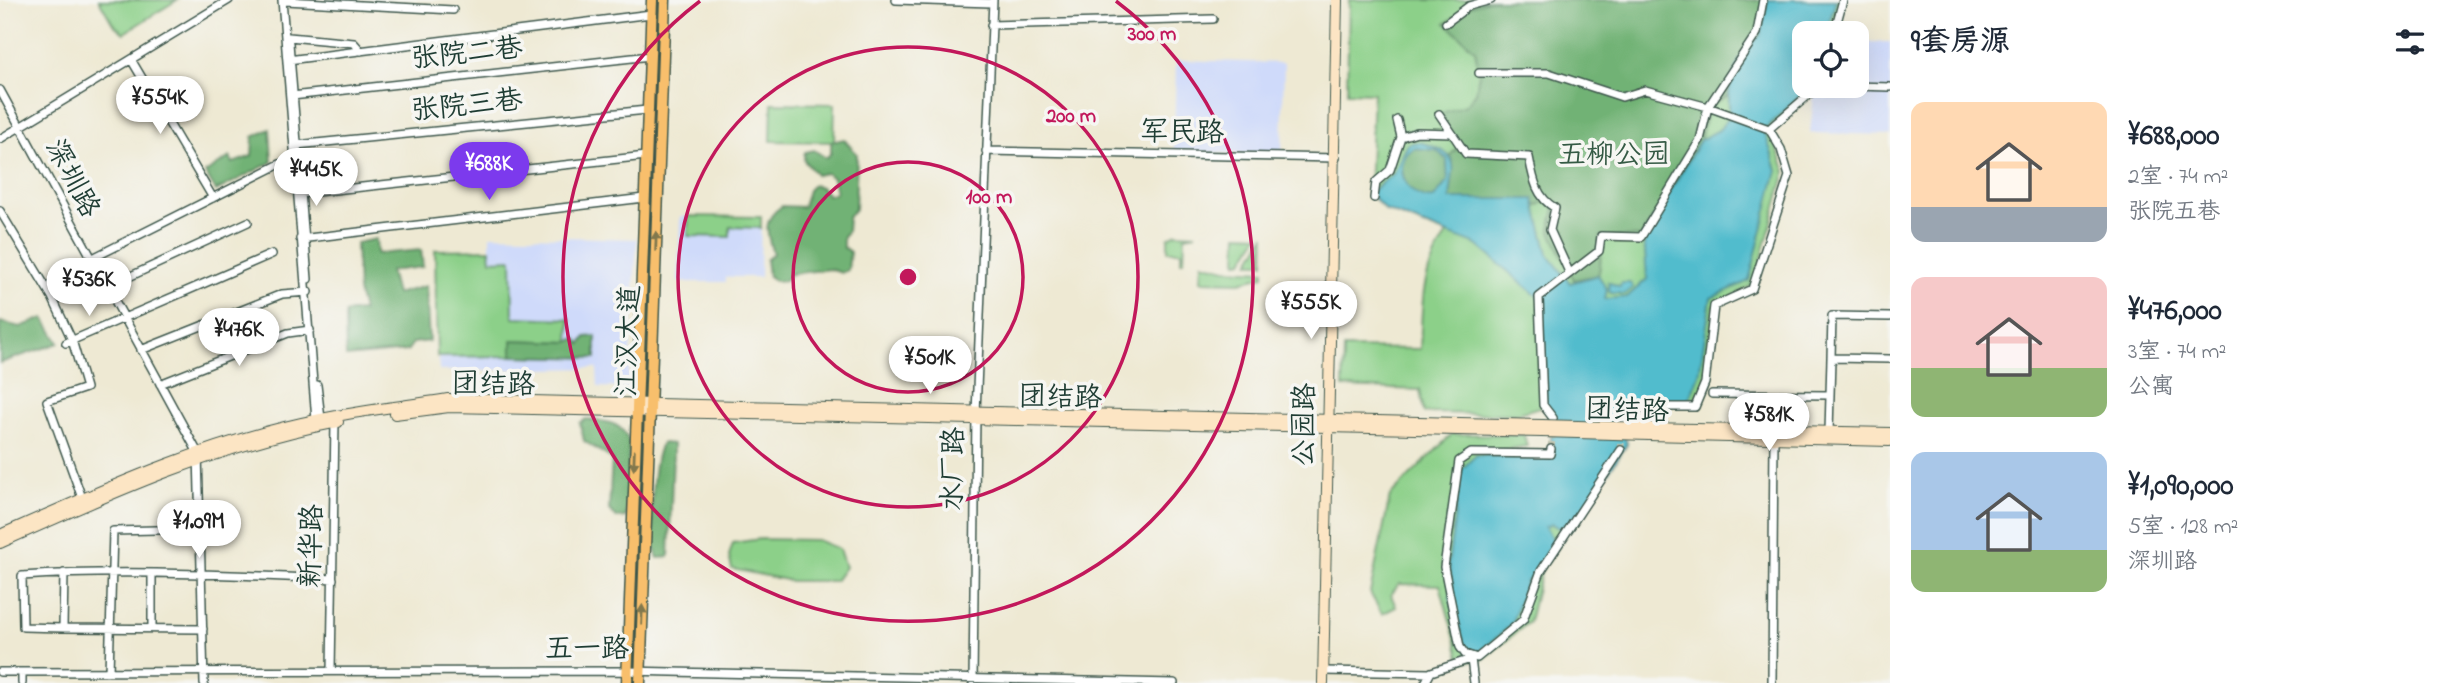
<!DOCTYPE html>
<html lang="zh">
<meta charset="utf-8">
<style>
:root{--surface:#fff;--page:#f2f2f3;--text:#1f2937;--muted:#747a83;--accent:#7c3aed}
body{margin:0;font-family:"Indie Flower","LXGW WenKai TC",sans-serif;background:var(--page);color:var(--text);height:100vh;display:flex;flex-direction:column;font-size:26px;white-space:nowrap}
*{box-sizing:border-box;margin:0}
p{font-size:23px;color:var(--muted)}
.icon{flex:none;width:38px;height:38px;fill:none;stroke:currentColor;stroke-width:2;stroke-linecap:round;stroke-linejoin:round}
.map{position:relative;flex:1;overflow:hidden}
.details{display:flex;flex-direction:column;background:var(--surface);width:560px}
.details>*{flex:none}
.fabs{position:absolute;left:1792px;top:21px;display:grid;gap:14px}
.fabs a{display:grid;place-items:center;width:77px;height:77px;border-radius:14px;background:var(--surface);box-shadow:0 7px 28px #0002;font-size:35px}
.price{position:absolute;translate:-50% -60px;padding:0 16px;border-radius:24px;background:#fff;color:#222;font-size:23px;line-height:46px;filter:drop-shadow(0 2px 4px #0008)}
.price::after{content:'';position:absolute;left:50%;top:42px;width:21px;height:16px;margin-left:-10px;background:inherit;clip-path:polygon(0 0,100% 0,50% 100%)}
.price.on{background:var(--accent);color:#fff}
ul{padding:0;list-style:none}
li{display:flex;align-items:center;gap:21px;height:175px;padding:0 21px}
li span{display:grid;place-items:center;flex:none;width:196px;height:140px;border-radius:14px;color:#555}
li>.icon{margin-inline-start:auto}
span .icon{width:84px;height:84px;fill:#fffc;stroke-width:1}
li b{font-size:30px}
h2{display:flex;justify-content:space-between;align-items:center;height:84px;padding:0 21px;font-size:30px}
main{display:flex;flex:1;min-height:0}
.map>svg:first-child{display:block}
.built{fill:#cfdafa}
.green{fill:#8cd089;stroke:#56865e;stroke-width:2}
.forest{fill:#71b275;stroke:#487854;stroke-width:2}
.water{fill:#51bccd;stroke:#387c80;stroke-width:2;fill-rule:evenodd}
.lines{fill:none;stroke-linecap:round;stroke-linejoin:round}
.street-tunnel{stroke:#c5c7b3;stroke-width:7;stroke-dasharray:7 3.5;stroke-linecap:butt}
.street-casing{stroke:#3e574c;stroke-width:10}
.secondary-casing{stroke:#3e574c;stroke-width:12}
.primary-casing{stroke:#3e574c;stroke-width:13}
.street{stroke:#fff;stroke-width:7}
.secondary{stroke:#fce5c4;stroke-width:10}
.primary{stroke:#f8bf6c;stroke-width:10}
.secondary-bridge-casing{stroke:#3e574c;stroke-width:12;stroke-linecap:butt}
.secondary-bridge{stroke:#fce5c4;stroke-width:10}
.oneway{fill:#81784d}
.ring{fill:none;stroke:#c2185b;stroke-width:3.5}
.labels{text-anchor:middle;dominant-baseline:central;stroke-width:7;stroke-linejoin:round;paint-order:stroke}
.street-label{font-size:28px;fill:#1f3d34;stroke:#f6f6f2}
.park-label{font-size:28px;fill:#355a45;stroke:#f6f6f2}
.centre{fill:#c2185b;stroke:#f6f6f2;stroke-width:3.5}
.ring-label{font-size:21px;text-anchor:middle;font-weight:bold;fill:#c2185b;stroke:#f6f6f2;stroke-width:7;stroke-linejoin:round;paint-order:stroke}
</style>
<main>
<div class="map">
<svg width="1890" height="683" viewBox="0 0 1890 683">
<rect width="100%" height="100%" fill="#f6f6f2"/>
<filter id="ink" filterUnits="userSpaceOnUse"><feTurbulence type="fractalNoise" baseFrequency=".0143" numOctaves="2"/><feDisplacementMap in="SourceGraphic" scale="14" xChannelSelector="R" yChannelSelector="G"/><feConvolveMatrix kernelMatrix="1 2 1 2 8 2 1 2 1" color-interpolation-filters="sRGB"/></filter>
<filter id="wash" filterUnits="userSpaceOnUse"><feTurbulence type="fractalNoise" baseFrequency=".00686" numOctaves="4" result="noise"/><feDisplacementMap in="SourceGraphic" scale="28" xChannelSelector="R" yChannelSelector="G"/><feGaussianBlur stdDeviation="1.57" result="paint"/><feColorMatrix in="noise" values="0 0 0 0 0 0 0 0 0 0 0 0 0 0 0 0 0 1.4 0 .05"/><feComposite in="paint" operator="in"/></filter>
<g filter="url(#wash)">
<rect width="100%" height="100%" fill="#eee9d3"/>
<!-- built -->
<path class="built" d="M1857,42h33v93l-80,-2 4,-38 21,-1 1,-8h21z
M1176,60l108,3 -2,91 -108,-2z
M680,216l81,1 -1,60h-34v5h-48z
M490,235l147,4 -9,149 -30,-1 -1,-19 -158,3 -4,-121 55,-1z"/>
<!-- green -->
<path class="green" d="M99,0h78l-53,33 -11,-9z
M1349,0h494l-9,33h-30v53h15l-50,43 17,42 -31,112 -41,24 -9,76 -12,20 -56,4 -16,15 6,22 -86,127 -12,51 -48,39h-20l-21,-76 -41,-1 -8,11 5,12 -14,7 -12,-21 20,-97 62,-62 72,1 3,11 -42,7 65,-2 3,-36 -10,-9 -27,8 -92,-1 -4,-23 -77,-3 1,-39 76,1c3,-50 -1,-71 27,-115l-62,-24 -16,-17 4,-100 -26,-1z
M772,103l63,1 -1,38 -63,-1z
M688,216l73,1v11l-31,-1v10l-42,-1z
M1176,233l20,1 -11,2 -1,25h-3v-10h-13v-13z
M1238,234l21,1 -16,26 -6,1z
M1265,235l-1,28h-15z
M490,249l1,11 21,-1 1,58 57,2 -1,23 -57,-2v16l-75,1 -2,-107z
M1202,263l24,6 38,2v5l-24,6 -39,-1z
M760,539l57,1 22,9 6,18 -10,14h-44l-59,-12 -3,-13 4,-13z"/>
<!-- forest -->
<path class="forest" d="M1491,0h277l-8,36 -15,11 -18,49 -19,11 -8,33 -59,97 -40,-1c-2,14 2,27 -3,39l-24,5 -24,-50 5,-22 -11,-6 -8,5 -3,-8h-83l3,-33 -3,-11 8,-7 -19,-34 27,-9 10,-12 3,-20 -4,-23 -29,-27 23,-17z
M270,129l2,33 -56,29 -11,-18 25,-16 3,6 19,-7 1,-19z
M844,139l13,15 -2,55 -7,8 -1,15 -4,4v11l7,5 -2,18 -7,3 -11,-4 -40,5 -5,7h-10l-7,-6 -2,-15 7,-6c-6,-21 -12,-34 9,-48l21,1 5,-17 5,-5 8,2 7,8 8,-2 -3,-15 -7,-5 -10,2c-5,-10 -15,-10 -11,-23l9,-2 12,8 5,-5v-11z
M1414,148l23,2 10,9 1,22 -14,17c-27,4 -45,-35 -20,-50z
M376,239l1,15 44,-4 2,17 -33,4 6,23 30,-8 3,55 -16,2 -6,8 -61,6 -1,-44 18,-2 -5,-20 -2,-48z
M44,318l15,25 -59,20v-41l20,5z
M596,336v22l-84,-2v-16l57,2 7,-4 5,6 5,-7z
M586,419c21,3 37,2 43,24l-3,74 -9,1 -8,-8 3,-51 -28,-18 -4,-18z
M662,443l11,1v10l-4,103 -11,1c-9,-17 -8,-100 4,-115z"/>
<!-- water -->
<path class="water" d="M1768,0h68l-10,33h-22v41l-5,23 -35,33 13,40 -28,111 -38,17 -12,77 -12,29 -50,3 -16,15 6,22 -56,85 -13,-1 -6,-4 -7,3 8,13 -19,35 -8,7 -15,43 -30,26 -14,2 -17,-55 3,-13 -5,-21 13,-94 15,-15 74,3 3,-43 -10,-10v-104l-66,-56 -92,-35 -16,-17 25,-20 14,-29c11,-3 11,-2 21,1 34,12 23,22 21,54h84l14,55 22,29 28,-8 9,14 -2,10 22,-2 20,-18 -3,-42 56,-97 19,-10 11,-14c-5,-29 6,-63 30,-80zM1414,148l22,2 11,9 1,22 -14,17c-27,4 -45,-35 -20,-50z
M1608,282l12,5 1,-4h9l3,4 -8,7 -15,-1z"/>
</g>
<g filter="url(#ink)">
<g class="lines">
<!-- street-tunnel -->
<path class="street-tunnel" d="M1551,449l2,-21
M1621,450v-20"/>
<!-- street casing -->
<g class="street-casing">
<path id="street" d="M282,0l34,420
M896,0l95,3
M1763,0l-6,33 -49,74 61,22 50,-43
M286,1l167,9
M1446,23l23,-17 22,-6
M991,25l222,-6
M1834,33l9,-33
M289,37l65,6 7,8
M289,43l19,236
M288,60l363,-46
M132,61l81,137
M1479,73h70l73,24 23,-7 63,17 -8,33 -59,97 -40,-1 -2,15 -60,46 4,108 10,13
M1855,86l35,1
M0,90l198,363 6,230
M292,96l358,-40
M1397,120l4,17 16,-5 35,1 -13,-19
M1452,133l14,21 63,3c4,21 7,40 26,51l-5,22 19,42
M0,139l229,-139
M296,145l351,-35
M986,151l350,7
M298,194l348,-38
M1374,198l2,-16 14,-12 11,-33
M0,211l52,86 20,43 14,48 -39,13 35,97
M300,239l344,-41
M91,259l203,-102
M107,287l141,-65
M1890,317l-58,-1 -1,42 59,1
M66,343l206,-89
M141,350l141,-56 26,-2
M160,384l128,-51 22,-3
M317,385l4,34
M1712,394l118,1
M1621,422l24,-15h50l10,-24 9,-77 38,-17 37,-113 -8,-27 -12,-20
M1829,432l2,-74
M1551,449l-1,5 -79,-1 -12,8 -15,106 16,80 5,7 12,4 46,-38 18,-49 80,-121
M64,573l-1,55 -40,-1 -1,-51c103,-7 207,-1 311,3
M63,628l140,1
M152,628v-54
M331,671l4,-249
M1324,671l106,2
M0,672l627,-1 547,12
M109,672l4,-141 87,-2
M22,683v-11
M973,683l3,-270 17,-413
M1425,683l6,-11 40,-13 3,24
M1772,683l2,-245"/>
</g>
<!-- secondary casing -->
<g class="secondary-casing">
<path id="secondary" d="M395,414l54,-7 1093,25
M1649,428l241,5
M1649,435l241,6
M0,535c104,-46 209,-94 321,-116 42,-9 85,-13 127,-20l1094,26
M0,543c109,-49 220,-99 338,-121
M1323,683l14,-683"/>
</g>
<!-- primary casing -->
<g class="primary-casing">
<path id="primary" d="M627,683l25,-683
M640,683l25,-683"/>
</g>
<!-- street -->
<use href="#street" class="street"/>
<!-- secondary -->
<use href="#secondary" class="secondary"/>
<!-- primary -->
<use href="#primary" class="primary"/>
<!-- secondary-bridge casing -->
<g class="secondary-bridge-casing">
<path id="secondary-bridge" d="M1542,425l107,3
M1542,432l107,3"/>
</g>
<!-- secondary-bridge -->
<use href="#secondary-bridge" class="secondary-bridge"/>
</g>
<!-- one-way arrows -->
<defs><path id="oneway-solid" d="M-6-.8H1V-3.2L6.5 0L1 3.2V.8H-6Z" transform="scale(1.75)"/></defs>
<g class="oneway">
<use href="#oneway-solid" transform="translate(656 241) rotate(-88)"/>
<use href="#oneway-solid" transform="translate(634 460) rotate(92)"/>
<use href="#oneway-solid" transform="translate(642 615) rotate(-88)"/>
</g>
</g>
<!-- distance rings -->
<g class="ring">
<circle cx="908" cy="277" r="115"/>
<circle cx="908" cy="277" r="230"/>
<path d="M1116 1A345 345 0 1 1 700 1"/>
</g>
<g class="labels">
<!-- street labels -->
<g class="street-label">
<text transform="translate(467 55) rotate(-6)">张院二巷</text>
<text transform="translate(467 107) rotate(-6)">张院三巷</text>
<text transform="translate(1182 134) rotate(1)">军民路</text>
<text transform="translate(71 179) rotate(62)">深圳路</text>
<text transform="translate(630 341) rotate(-88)">江汉大道</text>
<text transform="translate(493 386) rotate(1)">团结路</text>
<text transform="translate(1060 399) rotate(1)">团结路</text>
<text transform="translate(1627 412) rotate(2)">团结路</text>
<text transform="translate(1306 425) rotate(-89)">公园路</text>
<text transform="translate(955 469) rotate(-89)">水厂路</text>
<text transform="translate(313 546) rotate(-88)">新华路</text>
<text x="587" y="650">五一路</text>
</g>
<!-- park labels -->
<g class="park-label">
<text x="1614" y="156">五柳公园</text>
</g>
</g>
<circle cx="908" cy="277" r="10" class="centre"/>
<g class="ring-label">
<text x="1152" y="40">300 m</text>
<text x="1071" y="122">200 m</text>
<text x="989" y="203">100 m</text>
</g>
</svg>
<div class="fabs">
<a><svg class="icon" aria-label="locate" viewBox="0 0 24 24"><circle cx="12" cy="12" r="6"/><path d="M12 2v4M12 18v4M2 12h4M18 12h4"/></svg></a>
</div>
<b class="price" style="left:160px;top:136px">¥554K</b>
<b class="price on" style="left:489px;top:202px">¥688K</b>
<b class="price" style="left:316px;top:208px">¥445K</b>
<b class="price" style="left:89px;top:318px">¥536K</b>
<b class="price" style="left:1311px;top:341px">¥555K</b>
<b class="price" style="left:239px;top:368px">¥476K</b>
<b class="price" style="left:930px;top:396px">¥501K</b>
<b class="price" style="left:1769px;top:453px">¥581K</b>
<b class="price" style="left:199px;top:560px">¥1.09M</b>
</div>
<section class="details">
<h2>9套房源<svg class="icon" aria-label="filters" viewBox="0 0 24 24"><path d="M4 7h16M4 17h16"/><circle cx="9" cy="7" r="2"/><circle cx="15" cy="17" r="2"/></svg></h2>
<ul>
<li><span style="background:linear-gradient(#ffd9b3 75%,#9aa5b1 0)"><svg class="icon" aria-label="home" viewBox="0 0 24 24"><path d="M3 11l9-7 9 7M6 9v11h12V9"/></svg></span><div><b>¥688,000</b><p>2室 · 74 m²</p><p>张院五巷</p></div></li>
<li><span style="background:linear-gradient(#f6c9c9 65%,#8fb573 0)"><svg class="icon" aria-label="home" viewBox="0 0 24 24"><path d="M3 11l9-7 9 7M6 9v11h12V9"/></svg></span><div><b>¥476,000</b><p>3室 · 74 m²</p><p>公寓</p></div></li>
<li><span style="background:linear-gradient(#a9c7e8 70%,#8fb573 0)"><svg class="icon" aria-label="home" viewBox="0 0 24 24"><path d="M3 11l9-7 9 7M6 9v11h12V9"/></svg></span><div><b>¥1,090,000</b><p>5室 · 128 m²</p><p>深圳路</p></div></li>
</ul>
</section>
</main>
